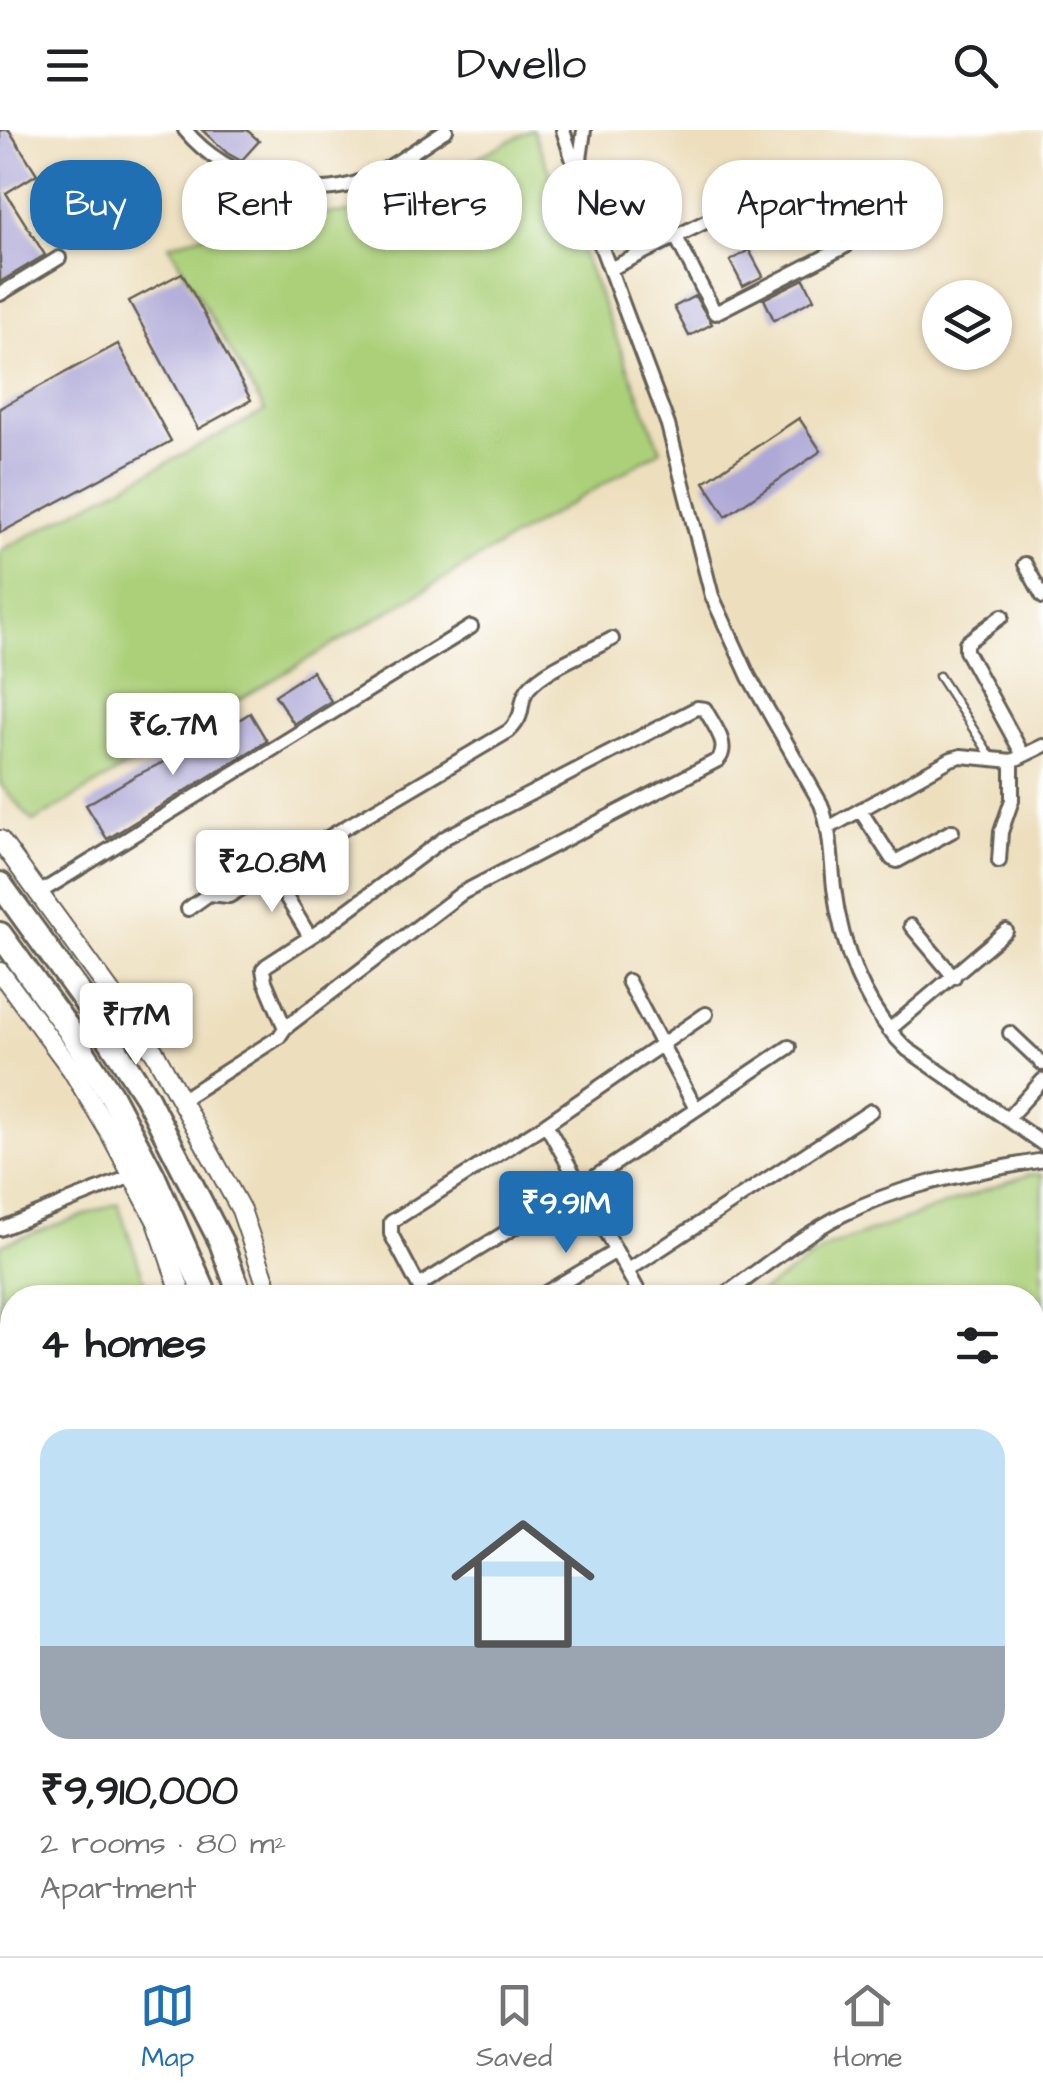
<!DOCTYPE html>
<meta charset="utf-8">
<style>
:root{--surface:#fff;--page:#f6f6f6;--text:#202124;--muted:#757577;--line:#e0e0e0;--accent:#1f6fb2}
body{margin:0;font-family:"Architects Daughter",sans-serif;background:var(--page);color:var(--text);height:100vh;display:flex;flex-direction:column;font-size:38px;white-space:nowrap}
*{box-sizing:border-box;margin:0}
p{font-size:32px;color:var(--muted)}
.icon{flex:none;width:55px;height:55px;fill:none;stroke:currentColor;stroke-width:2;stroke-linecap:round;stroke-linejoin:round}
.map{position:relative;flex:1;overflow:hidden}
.details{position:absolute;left:0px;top:1155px;width:1045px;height:672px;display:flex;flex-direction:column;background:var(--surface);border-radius:40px 40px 0 0;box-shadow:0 2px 8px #0004}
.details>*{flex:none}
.banner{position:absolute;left:30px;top:30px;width:985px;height:90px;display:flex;gap:20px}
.buttons{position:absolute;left:922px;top:150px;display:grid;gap:20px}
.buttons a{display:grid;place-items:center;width:90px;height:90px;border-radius:50%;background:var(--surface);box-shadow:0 2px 8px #0004;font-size:50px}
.price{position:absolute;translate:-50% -85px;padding:0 22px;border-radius:10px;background:#fff;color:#222;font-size:32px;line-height:65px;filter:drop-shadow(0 2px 5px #0008)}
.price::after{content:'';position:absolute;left:50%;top:60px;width:30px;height:22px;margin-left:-15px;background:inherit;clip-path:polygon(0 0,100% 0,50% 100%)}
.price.selected{background:var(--accent);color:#fff}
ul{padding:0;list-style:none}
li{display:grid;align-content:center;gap:20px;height:530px;padding:0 40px}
li span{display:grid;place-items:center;height:310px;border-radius:30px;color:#555}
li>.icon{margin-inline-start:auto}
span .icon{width:180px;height:180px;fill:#fffc;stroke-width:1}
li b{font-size:42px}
h2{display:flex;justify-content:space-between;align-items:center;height:120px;padding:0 40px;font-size:42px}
.pill{padding:0 35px;border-radius:40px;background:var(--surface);box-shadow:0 2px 8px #0004;font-size:35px;line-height:90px}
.pill.selected{background:var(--accent);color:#fff}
header{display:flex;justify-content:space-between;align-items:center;height:130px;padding:0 40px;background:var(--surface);font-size:45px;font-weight:600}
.tabs{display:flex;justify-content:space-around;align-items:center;height:140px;border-top:2px solid var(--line);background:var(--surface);font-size:28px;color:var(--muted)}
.tabs a{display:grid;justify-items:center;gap:5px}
.tabs .selected{color:var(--accent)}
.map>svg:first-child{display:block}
.green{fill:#acd07a;stroke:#64764b;stroke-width:2.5}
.building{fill:#aea8d6}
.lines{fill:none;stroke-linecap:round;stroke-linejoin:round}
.lane-casing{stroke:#656055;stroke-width:11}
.street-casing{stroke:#656055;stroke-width:18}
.secondary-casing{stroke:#656055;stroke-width:22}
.highway-casing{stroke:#656055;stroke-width:28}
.lane{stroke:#fff;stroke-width:6}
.street{stroke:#fff;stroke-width:12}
.secondary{stroke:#fff;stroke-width:18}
.highway{stroke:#fff;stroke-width:22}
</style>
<header><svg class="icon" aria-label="menu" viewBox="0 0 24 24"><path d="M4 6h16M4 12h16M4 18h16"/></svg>Dwello<svg class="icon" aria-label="search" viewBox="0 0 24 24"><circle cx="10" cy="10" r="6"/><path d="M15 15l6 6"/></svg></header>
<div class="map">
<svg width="1043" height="1826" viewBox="0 0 1043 1826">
<rect width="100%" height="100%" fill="#fff"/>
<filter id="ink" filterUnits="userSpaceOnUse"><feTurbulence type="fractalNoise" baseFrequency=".01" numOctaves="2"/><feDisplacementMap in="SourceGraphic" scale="20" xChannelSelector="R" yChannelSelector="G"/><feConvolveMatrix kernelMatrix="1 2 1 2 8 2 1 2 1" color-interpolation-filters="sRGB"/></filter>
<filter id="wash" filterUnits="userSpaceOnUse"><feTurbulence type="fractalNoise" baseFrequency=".0048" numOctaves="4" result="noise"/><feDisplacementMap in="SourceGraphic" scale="40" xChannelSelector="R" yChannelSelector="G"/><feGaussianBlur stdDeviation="2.25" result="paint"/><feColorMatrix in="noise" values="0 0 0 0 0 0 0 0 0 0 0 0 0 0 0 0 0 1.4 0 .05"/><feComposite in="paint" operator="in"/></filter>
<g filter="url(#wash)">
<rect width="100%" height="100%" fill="#eddfbe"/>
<!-- green -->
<path class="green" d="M530,0h3l128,320 -628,372 -33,-38v-233l265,-140 -96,-166 103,-31 99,-1z
M1030,1044l13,1v651l-10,3 -1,-531 -279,-1 75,-50z
M118,1073l32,94 -138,1v285l-12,-23v-315z
M1043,1738v88h-77l-3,-11h69l1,-73z"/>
<g id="blocks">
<!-- building -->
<path class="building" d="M0,0h9l28,44 -31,19 39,62 -45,27z
M202,0h45l12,11 -18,20 -14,-8z
M791,65l14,25 -21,11 -14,-26z
M830,84l12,23 -21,10 -12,-22z
M749,120l14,26 -20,10 -13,-25z
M182,143l69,127 -53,29 -69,-128z
M804,149l10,20 -40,21 -10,-21z
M695,166l17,28 -23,12 -15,-29z
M118,214l53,97 -171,92v-125z
M799,288l22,33 -95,65 -22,-34z
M312,541l19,30 -37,23 -19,-29z
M250,583l17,28 -160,98 -21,-34 51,-30 35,-17 2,3 37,-24 3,5 20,-12 -3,-5z
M563,1815h51l3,9 -80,2z"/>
</g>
</g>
<g filter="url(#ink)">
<use href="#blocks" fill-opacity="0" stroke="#656055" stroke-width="2.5"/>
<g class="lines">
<!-- lane casing -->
<g class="lane-casing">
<path id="lane" d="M939,546l53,82
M0,1633l12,-4"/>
</g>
<!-- street casing -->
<g class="street-casing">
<path id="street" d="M185,0c41,50 121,75 182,49 27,-12 53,-33 79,-49
M563,0l34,105 71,190 44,171 37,81 72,127c10,28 10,55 13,84 7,58 30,120 73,161l136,95
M579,37l5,-37
M676,107l39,76 131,-67
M610,139l172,-85
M0,164l59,-36
M1025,434l18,33
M1002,486l-36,27v8l57,104
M860,680l32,49 5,2 55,-30
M830,697l121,-68 10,-3 51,5 31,-15
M999,731l2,-29 11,-32v-39
M270,740l40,67
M39,763l432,-266
M188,779l21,-15 20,2 280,-165c19,-19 8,-27 19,-42 15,-20 62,-38 84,-50
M911,796l43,51
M628,851l68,128
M889,900l117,-99
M1010,903l33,31
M181,970l98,-63 6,-9 177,-135 256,-133c13,-15 -5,-35 -13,-51l-8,-1 -251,129 -122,91 -57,37 -4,4 2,12 20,47
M1007,989l36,-39
M546,994l160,-110
M0,1099l132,-53
M627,1141l244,-160
M419,1157l-28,-53v-12l155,-98 96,174
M426,1168l-7,-11 6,-5 155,-95 209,-140
M537,1168l79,-47
M720,1168c40,-28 79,-61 122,-83 64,-33 131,-42 201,-55
M1032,1717l11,-4
M709,1826l25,-11"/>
</g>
<!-- secondary casing -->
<g class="secondary-casing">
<path id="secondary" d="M0,710l155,213 86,157 30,88
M0,842l72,98 38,63 47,89 26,76
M369,1815l3,11
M473,1815l2,11"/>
</g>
<!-- highway casing -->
<g class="highway-casing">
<path id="highway" d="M0,754l82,113 64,99 75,146 20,56
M0,804l67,93 44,68 42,80 54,123
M392,1815l3,11
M425,1815l3,11"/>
</g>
<!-- lane -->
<use href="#lane" class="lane"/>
<!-- street -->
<use href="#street" class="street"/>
<!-- secondary -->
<use href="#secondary" class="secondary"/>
<!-- highway -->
<use href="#highway" class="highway"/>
</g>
</g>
</svg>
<div class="buttons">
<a><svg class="icon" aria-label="layers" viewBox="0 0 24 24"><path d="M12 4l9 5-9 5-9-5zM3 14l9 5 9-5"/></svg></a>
</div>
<b class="price" style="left:173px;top:648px">₹6.7M</b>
<b class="price" style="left:272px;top:785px">₹20.8M</b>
<b class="price" style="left:136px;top:938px">₹17M</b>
<b class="price selected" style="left:566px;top:1126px">₹9.91M</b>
<div class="banner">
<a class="pill selected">Buy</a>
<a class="pill">Rent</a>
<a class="pill">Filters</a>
<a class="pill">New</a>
<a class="pill">Apartment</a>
</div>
<section class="details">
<h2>4 homes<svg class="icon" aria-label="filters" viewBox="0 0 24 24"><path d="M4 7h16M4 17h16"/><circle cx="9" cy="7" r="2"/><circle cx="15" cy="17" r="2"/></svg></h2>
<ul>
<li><span style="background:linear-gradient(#bfe0f5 70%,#9aa5b1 0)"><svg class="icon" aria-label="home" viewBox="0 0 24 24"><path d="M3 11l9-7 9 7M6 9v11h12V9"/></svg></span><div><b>₹9,910,000</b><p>2 rooms · 80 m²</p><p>Apartment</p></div></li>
</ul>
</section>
</div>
<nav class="tabs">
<a class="selected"><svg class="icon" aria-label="map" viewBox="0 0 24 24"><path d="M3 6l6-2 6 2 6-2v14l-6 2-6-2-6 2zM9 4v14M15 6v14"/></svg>Map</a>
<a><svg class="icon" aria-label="saved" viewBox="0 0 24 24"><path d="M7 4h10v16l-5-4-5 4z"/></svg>Saved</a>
<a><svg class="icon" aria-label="home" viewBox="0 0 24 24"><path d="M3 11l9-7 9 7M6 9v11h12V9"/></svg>Home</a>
</nav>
